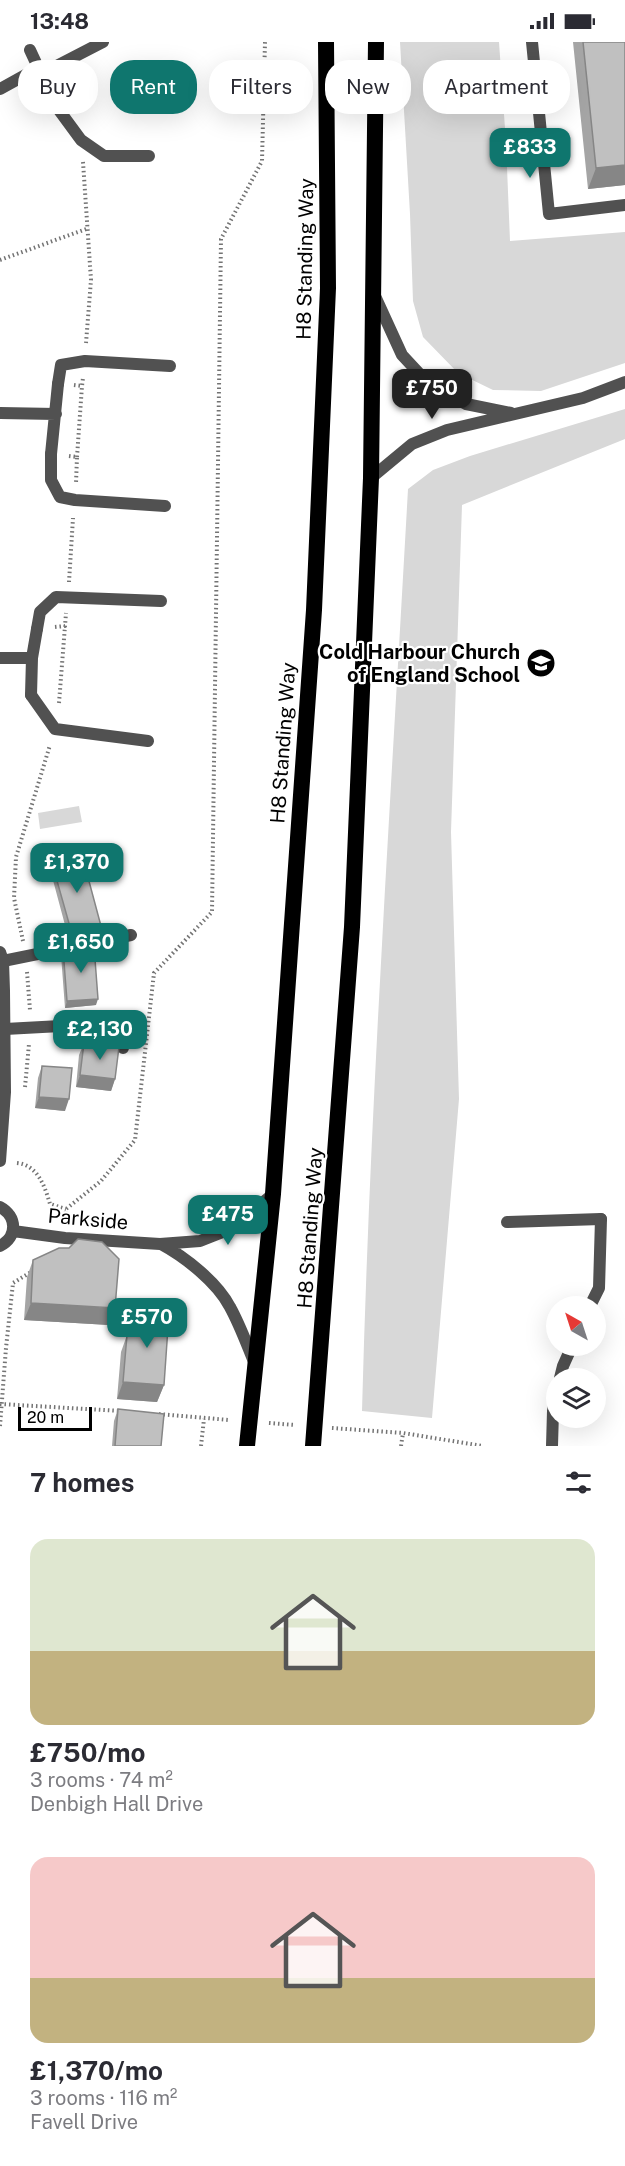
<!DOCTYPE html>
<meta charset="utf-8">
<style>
:root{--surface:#fff;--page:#f7f7f7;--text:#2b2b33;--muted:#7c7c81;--accent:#0f766e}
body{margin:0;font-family:"Public Sans",sans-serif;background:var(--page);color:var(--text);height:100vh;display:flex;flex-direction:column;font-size:22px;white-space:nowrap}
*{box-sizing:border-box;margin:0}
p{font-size:20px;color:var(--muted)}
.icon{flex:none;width:33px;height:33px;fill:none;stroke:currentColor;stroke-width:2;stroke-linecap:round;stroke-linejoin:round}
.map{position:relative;height:1404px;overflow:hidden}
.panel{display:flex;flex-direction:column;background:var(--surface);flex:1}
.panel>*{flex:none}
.top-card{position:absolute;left:18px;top:18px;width:590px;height:54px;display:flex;gap:12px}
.needle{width:39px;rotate:321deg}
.controls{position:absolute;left:546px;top:1254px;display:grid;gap:12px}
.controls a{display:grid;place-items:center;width:60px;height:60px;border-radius:50%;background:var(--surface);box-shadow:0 6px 24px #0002;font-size:30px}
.scale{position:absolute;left:18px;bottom:15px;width:74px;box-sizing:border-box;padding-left:6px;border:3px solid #000;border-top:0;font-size:16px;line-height:21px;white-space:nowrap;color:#000;-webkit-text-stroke:4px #fff;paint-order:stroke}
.price{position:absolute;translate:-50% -51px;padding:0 14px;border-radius:12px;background:var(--accent);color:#fff;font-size:20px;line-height:39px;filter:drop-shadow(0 2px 3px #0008)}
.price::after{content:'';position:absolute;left:50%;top:36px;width:18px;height:14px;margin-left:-9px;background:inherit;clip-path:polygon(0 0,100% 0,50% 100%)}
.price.selected{background:#222;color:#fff}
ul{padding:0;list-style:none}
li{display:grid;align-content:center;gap:12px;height:318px;padding:0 30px}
li span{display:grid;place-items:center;height:186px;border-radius:18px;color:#555}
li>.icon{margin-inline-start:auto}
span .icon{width:108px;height:108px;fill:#fffc;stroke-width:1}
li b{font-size:26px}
h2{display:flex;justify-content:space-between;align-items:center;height:72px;padding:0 30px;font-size:26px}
.pill{padding:0 21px;border-radius:24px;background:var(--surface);box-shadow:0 6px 24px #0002;font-size:21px;line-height:54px}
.pill.selected{background:var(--accent);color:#fff}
.status{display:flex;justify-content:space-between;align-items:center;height:42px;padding:0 30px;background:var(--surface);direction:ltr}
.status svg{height:16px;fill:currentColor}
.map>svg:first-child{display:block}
.green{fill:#d8d8d8}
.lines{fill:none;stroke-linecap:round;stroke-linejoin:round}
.path{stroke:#737373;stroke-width:4;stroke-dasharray:1.5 3;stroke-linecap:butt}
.service{stroke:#515151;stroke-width:12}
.minor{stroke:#515151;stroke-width:12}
.tertiary{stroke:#515151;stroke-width:12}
.trunk{stroke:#000;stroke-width:16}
.wall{fill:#a5a5a5}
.shaded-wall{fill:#868686}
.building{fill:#c0c0c0;stroke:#868686;stroke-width:1.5}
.labels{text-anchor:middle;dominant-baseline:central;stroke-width:4.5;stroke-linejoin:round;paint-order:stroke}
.street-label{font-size:20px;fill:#000;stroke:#fff}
.poi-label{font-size:20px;font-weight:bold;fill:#000;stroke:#fff;text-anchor:end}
</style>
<div class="status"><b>13:48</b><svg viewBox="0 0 49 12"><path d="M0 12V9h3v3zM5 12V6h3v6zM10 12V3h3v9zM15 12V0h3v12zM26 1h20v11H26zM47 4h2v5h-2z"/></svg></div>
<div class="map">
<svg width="625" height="1404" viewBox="0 0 625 1404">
<rect width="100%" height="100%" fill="#fff"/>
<!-- green -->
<path class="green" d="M400,0h99l7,101 4,98 115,-9v131l-84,28 -48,-1 -35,-17 -35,-36 -10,-36 -3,-87z
M625,367v30l-163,66 -11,327 8,267 -27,319 -70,-7c8,-307 29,-615 46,-922l25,-19 37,-14z
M79,764l3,16 -42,7 -2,-16z"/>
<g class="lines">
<!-- path -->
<path class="path" d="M264,40h43
M83,120l8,118 -5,63
M0,218l89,-32
M74,343l8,1 1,-8
M69,414l8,1 -1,26
M77,415l5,-71
M69,540l4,-64
M55,585l10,-1 1,-13
M59,661l6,-77
M23,899l-9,-43 2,-41 34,-112
M27,930l3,38
M25,1045l4,-43
M17,1121c21,2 28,24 33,41l16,5
M65,1180l1,-13 35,-28 34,-41 19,-167 58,-61 9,-673 41,-78 3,-119
M0,1362l121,7
M159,1372l70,6
M269,1381l26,2
M0,1384l6,-78 7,-65 18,-11
M332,1386l71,5 80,13
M201,1404l3,-27
M401,1404l2,-13"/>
<!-- service -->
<path class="service" d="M41,32l62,-32
M56,64l25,34 23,16h45
M58,342l3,-19 24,-4 85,5
M51,412v26l9,17 15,3 90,6
M37,587l3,-17 16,-15 105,4
M31,653l24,34 93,12
M3,919l128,-26
M5,987l93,-5 25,24
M507,1180l94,-3"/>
<!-- minor -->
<path class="minor" d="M532,0l17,172 76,-9
M30,8l26,56
M0,47l38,-21
M0,371l56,1
M51,412l7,-70
M0,616h32
M31,653l1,-37 5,-29
M0,910l3,9 1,30 1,101 -5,69
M0,1165c17,9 18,30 0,39
M13,1189l52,7 95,6 40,-3 33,-13 40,-34
M161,1202c24,13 56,38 69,63 10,18 17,38 25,57
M590,1264l9,-18 2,-69
M560,1336l3,-12 9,-20
M552,1404l1,-35 3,-15"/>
<!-- tertiary -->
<path class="tertiary" d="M375,254l27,59 26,28 38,21 45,9
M371,436l41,-34 35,-14 136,-32 42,-16"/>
<!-- trunk -->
<path class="trunk" d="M247,1404l26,-252 41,-584 14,-322 -2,-246
M313,1404l39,-519 19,-449 5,-436"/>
</g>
<!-- wall -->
<path class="wall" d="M573,0h52v143l-37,4z
M52,821l49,63 -2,6 -30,8 -19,-71z
M63,907l33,56 -31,3 -4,-53z
M84,1001l31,36 -4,12 -35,-4 3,-32z
M42,1024l23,45 -30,-3 3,-30z
M33,1218l76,65 -85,-5 3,-43z
M135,1269l29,74 -7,17 -40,-3 4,-47 6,-17h1l1,-7z
M118,1367l43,37h-49l2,-25z"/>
<!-- shaded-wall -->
<path class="shaded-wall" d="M625,123v20l-37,4 8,-21z
M101,884l-2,6 -30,8 3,-6z
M98,957l-2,6 -31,3 2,-7z
M80,1033l35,4 -4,12 -35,-4z
M39,1055l30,2 -4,12 -30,-3z
M31,1261l84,5 -6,17 -85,-5z
M123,1340l41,3 -7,17 -40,-3z"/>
<!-- building -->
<path class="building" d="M583,0h42v123l-29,3z
M82,813l19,71 -29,8 -20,-71z
M94,904l4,53 -31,2 -4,-52z
M84,1001l35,4 -4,32 -35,-4z
M42,1024l30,2 -3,31 -30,-2z
M78,1197l24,3 17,17 -4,49 -84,-5 2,-43 26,-12h10z
M135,1269l34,2 -5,72 -41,-3 4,-47h6z
M118,1367l46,5 -3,32h-46z"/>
<!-- icons -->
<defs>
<g id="school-disc" transform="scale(1.5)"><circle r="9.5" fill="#000" stroke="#fff"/><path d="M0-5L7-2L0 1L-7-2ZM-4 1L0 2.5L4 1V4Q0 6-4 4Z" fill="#fff"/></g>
</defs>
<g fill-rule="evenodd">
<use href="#school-disc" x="541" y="621"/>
</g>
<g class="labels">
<!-- street labels -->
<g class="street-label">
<text transform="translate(305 217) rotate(-89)">H8 Standing Way</text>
<text transform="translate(283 701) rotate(-86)">H8 Standing Way</text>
<text transform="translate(88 1177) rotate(5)">Parkside</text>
<text transform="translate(310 1186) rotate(-86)">H8 Standing Way</text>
</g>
<!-- poi labels -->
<g class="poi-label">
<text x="520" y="610">Cold Harbour Church<tspan x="520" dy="23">of England School</tspan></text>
</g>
</g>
</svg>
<div class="controls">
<a><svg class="needle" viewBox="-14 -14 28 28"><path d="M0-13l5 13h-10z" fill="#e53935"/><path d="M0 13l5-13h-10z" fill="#7c7c81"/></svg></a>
<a><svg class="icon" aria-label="layers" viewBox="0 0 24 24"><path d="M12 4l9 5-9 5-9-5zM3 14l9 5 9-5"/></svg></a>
</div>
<div class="scale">20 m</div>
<b class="price" style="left:530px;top:137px">£833</b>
<b class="price selected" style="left:432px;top:378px">£750</b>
<b class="price" style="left:77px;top:852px">£1,370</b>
<b class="price" style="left:81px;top:932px">£1,650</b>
<b class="price" style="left:100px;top:1019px">£2,130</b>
<b class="price" style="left:228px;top:1204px">£475</b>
<b class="price" style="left:147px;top:1307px">£570</b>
<div class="top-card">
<a class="pill">Buy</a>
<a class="pill selected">Rent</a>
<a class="pill">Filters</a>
<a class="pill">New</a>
<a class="pill">Apartment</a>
</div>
</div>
<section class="panel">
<h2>7 homes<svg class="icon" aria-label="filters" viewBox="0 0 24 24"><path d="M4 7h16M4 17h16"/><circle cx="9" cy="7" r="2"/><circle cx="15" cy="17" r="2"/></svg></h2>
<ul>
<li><span style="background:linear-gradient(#dfe7d0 60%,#c2b280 0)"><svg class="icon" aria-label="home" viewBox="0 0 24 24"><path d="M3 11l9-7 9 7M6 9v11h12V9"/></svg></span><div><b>£750/mo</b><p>3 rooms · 74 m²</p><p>Denbigh Hall Drive</p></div></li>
<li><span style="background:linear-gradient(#f6c9c9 65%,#c2b280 0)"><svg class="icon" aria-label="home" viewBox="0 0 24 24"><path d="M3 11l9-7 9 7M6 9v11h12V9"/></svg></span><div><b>£1,370/mo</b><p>3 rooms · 116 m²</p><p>Favell Drive</p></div></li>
</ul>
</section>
